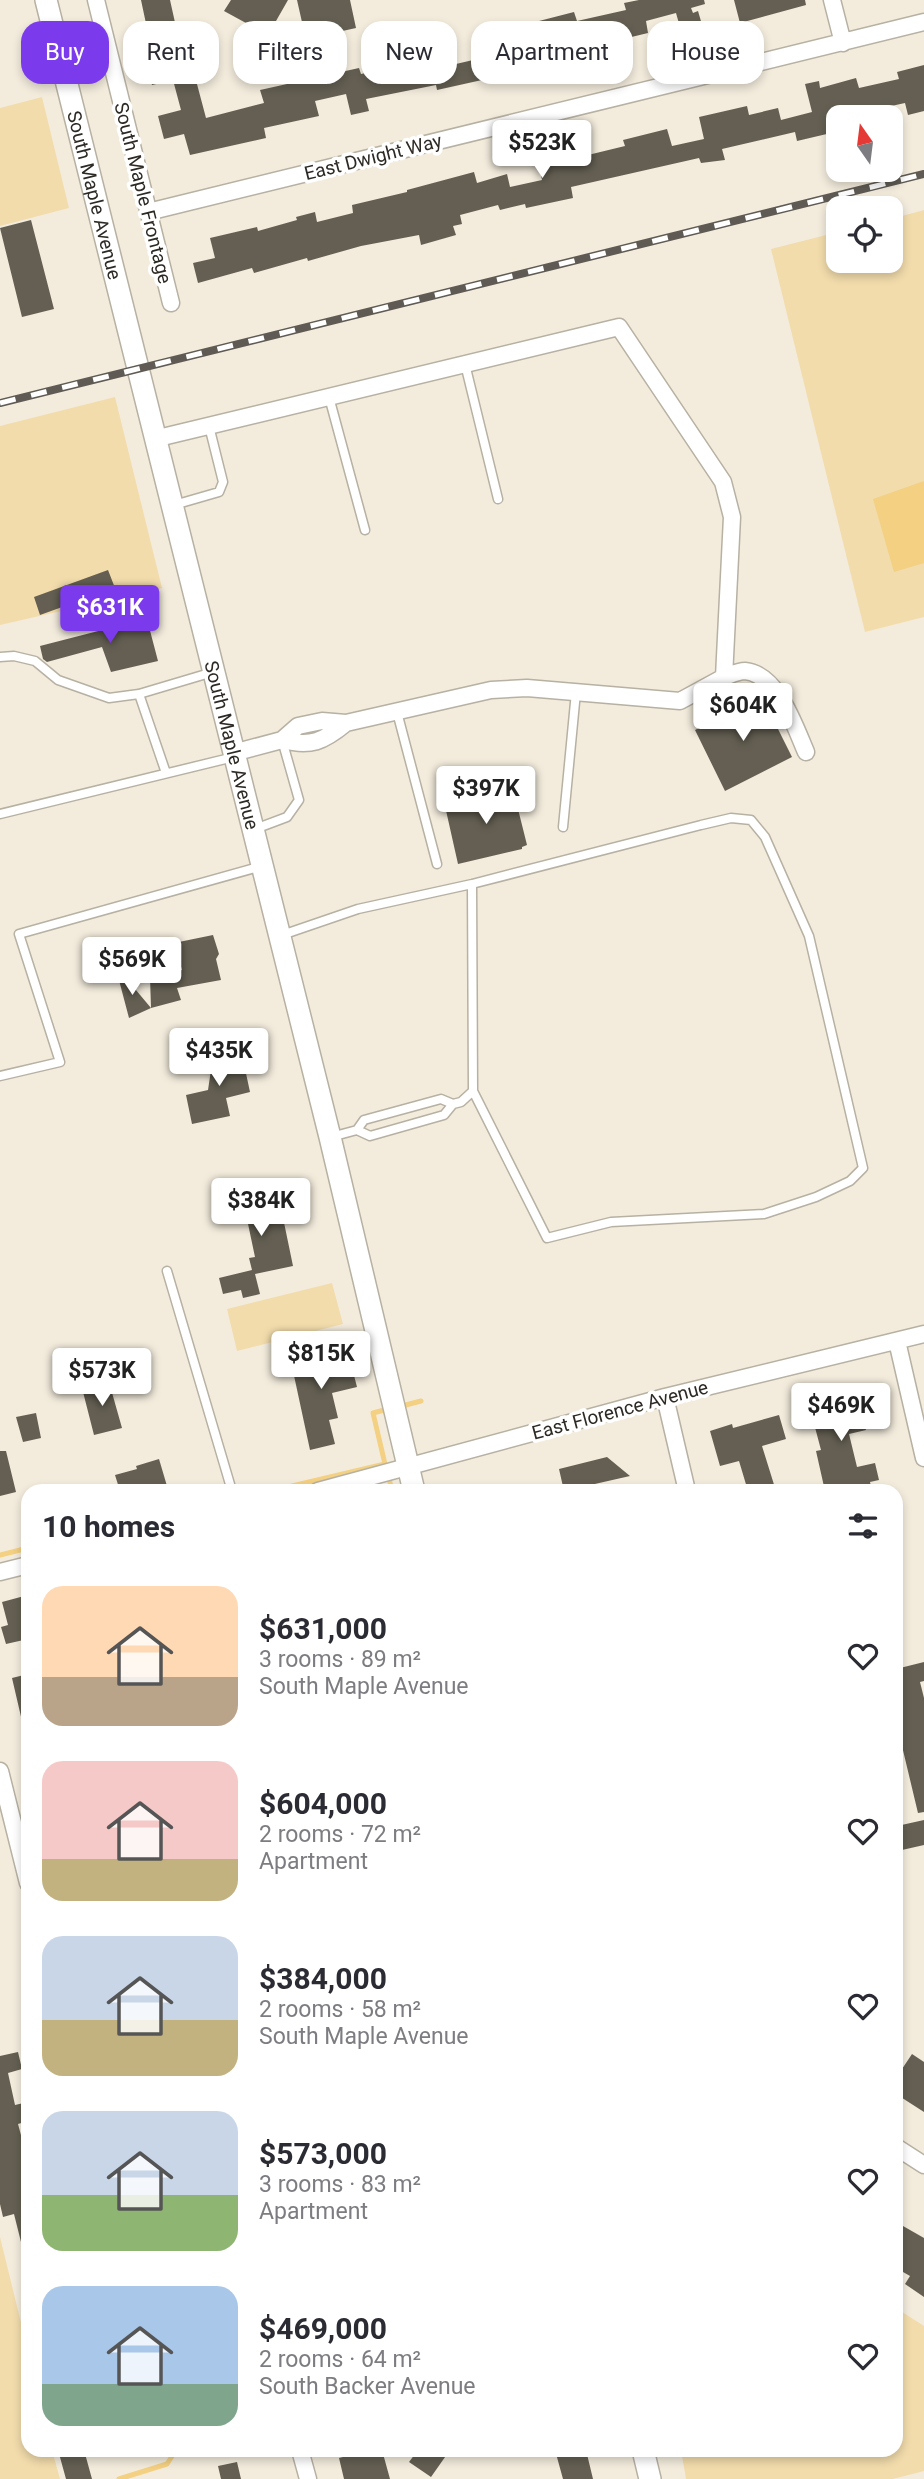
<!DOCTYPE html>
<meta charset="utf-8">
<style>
:root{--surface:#fff;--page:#f7f7f7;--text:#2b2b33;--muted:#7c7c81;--accent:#7c3aed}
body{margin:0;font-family:Roboto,sans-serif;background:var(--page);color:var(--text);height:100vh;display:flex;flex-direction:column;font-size:26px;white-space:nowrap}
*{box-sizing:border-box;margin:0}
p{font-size:23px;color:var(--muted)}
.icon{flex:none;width:38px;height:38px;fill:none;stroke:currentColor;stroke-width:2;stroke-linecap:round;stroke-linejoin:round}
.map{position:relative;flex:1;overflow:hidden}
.sheet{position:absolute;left:21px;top:1484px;width:882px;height:973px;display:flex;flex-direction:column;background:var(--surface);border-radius:21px;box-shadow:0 4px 10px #0003}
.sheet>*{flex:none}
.top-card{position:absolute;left:21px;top:21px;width:882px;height:63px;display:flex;gap:14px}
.needle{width:46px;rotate:346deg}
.fabs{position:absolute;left:826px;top:105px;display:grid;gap:14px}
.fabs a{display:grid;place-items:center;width:77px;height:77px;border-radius:14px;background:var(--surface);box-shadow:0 4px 10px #0003;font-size:35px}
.price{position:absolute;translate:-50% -60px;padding:0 16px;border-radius:7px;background:#fff;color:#222;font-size:23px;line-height:46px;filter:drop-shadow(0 2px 4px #0008)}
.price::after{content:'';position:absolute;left:50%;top:42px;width:21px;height:16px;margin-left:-10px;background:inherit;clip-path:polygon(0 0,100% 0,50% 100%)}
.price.on{background:var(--accent);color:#fff}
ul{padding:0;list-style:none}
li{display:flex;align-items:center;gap:21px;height:175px;padding:0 21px}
li span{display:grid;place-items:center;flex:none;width:196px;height:140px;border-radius:21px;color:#555}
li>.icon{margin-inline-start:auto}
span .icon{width:84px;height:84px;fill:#fffc;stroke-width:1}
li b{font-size:30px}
h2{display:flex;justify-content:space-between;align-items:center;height:84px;padding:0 21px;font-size:30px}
.chip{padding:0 24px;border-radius:21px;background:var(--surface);box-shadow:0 4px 10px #0003;font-size:24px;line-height:63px}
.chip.on{background:var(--accent);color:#fff}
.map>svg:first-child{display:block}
.green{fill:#f2dcac}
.water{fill:#f3d082}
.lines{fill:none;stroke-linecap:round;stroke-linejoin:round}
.stream{stroke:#f3d082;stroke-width:5}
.building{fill:#645f52}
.lane-casing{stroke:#b7b1a3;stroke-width:11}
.street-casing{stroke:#b7b1a3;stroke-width:19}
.secondary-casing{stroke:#b7b1a3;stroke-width:24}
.lane{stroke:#fff;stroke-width:8}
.street{stroke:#fff;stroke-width:16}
.secondary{stroke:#fff;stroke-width:21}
.rail-casing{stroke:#5f5b54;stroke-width:8}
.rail{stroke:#fff;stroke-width:5;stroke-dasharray:16;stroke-linecap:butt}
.labels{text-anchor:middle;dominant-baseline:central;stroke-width:7;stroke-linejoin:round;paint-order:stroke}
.street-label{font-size:19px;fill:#2d2a25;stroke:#fff}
</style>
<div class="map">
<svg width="924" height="2479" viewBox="0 0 924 2479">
<rect width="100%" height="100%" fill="#f3ecdd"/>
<!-- green -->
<path class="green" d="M42,97l27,111 -69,18v-118z
M924,210v407l-59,15 -94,-383 67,-17v29h53v-42z
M115,397l47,191 -162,37v-199z
M332,1283l11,41 -106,27 -10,-42z
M0,2237l28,114v99h24l8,29h-60z
M896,2308l28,18v145l-31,8h-207l-5,-29h215z"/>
<!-- water -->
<path class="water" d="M924,481v82l-30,9 -21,-73z"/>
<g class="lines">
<!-- stream -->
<path class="stream" d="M398,1407l23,-6
M388,1474l4,17
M271,1491l114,-27 -12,-51 15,-4
M438,1491l8,-2
M0,1555l28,-7
M119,2479l48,-15 9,-14"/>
</g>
<!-- building -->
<path class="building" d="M141,0h29l8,36 11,-2 8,34 -4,1 13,49 58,-15 -4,-13 99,-22 2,6 45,-9 -2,-7 17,-4 2,10 31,-7 2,7 30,-7 -2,-12 22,-5 -1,-7 35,-8 -1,-4 35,-9 3,9 49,-11 -2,-7 15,-3h65l1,4 -14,4 2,5 5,-2 5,17 -21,6 -6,-21 -30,8 2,12 -29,7 3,11 -20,4v-2l-30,8 -5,-21 -32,8 3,12 -29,7 2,10 -19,4 -1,-3 -54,12 -1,-5 -70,14 3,12 -18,4 -5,-21 -31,7 4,15 -55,12 2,10 -76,17 -6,-21 -20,5 -6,-23 23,-6 -8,-30 -21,5 -5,-20 21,-5 -6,-31 -14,4z
M231,0h57l-20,35 -44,-24z
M297,0h53l6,28 -18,4 -1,-8 -33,7z
M734,0h71l1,5 -66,18z
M924,65v46l-16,4 -3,-12 -41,9 1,5h-38l4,16 -34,8 -2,-9 -73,17 3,11 -24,3 -2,-5 -128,29 2,11 -47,10 -1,-4 -25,6 -2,-5 -38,10 2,9 -9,2 3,9 -35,10 -2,-10 -58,11 -53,15 -1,-3 -53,15 -2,-5 -54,15 -5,-20 22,-5 -5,-20 47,-11 1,4 39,-11 -1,-3 19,-5 2,10 36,-9 -1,-8 55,-13v-2l67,-18 3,11 30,-9 3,13 32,-7 -5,-23 49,-12 2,10 37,-9 -2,-6 44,-11 5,17 32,-7 -5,-22 48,-11 2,9 29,-7 3,12 31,-8 -7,-28 14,-3 1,7 36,-10 3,10 40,-9 -2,-7z
M31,220l23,89 -32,8 -22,-89z
M108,570l7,18 -75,27 -6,-18z
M134,614l3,11 11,-2 10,38 -47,11 -9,-25 -55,15 -4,-3 -3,-13 66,-17 -1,-7z
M759,697h3l30,60 -67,34 -30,-61z
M507,789h6l14,56 -5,2v2l-64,15 -13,-58z
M213,935l6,19 -3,5 5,21 -44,8 4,12 -30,8 -1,-31 32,-7 -8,-27z
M115,965l36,43 -22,10z
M241,1050l9,42 -24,6 4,18 -38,8 -6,-29 22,-5 3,-20 -3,-13z
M275,1179l18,87 -38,8 5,20 -17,4 -2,-8 -18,4 -4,-16 33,-8 -3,-12 6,-1 -15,-71z
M324,1346l3,11 21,-5 9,35 -25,6 6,25 -9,2 6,24 -25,6 -20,-93 8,-5z
M84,1367l2,17 -28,7 -5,-18z
M109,1382l13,46 -28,7 -12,-47z
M855,1389l11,41 -17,4 8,33 18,-4 4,17 -9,2 2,9h-47l-9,-40 5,-1 -13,-49z
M36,1413l5,25 -18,4 -7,-25z
M779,1415l7,24 -24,7 14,45h-28l-9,-30 -19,5 -10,-35 22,-7 1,4z
M0,1451h6l10,41 -16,4z
M607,1457l23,19 -66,15 -5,-22z
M159,1459l8,27 -16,5h-31l-5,-16 22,-6 -1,-3z
M28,1595v44l-22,5 -5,-17 7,-2 -6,-23z
M924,1662v19l-4,1 4,16v114l-6,1 -22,-92v-52z
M28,1674v47h-6l-10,-43z
M924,1820v25l-22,5 -5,-24z
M18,2052l4,17 -14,4 7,32 13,-3v19l-10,3 10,37v88l-5,1 -9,-36 -11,3 -3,-13v-148z
M912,2054l12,8v50l-28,-18v-16z
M896,2222l28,16v59l-19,-13 5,-8 -14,-8z
M58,2450h26l8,29h-26z
M370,2450h12l8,29h-46l-5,-21z
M418,2450h32l-19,27 -22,-15z
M555,2450h31l7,29h-30z
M237,2462l4,17h-20l-3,-13z"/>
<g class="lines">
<!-- lane casing -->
<g class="lane-casing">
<path id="lane" d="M465,364l33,135
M329,397l36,133
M174,505l45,-13 4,-10 -14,-56
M0,657l14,-1 21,5 23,19 51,18 30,-4 74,-22
M139,694l27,79
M397,712l40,152
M0,814l234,-57
M563,827l13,-135
M255,829l32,-12 12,-17 -17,-60
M282,935l76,-26 114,-25 229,-59 30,-7 20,2 14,17 44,99 54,232 -13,13 -34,16 -52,17 -153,8 -64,16 -74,-147
M0,1076l60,-14 -41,-128 243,-68
M357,1130l7,-10 77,-21 12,5
M331,1137l26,-7 13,6 74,-21 9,-11 8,-2 12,-11 -1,-207
M167,1271l65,220"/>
</g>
<!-- street casing -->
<g class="street-casing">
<path id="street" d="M96,0l75,303
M832,0l11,43
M148,212l776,-190
M154,439l465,-112 104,155 9,35 -8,160 -44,24 -153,-13 -36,2 -145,33 -24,-2 -24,5 -16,14 -49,13
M724,677c6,-2 14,-6 21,-6 33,3 50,56 61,81
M282,740c29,7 41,2 64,-17
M897,1341l27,117
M665,1397l22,94
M318,1491l347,-94 259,-63
M0,1572l28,-7
M0,1771l28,112
M896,2147l28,18
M300,2450l8,29"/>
</g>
<!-- secondary casing -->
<g class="secondary-casing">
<g id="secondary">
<path id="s1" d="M46,0l284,1137 84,354"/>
<path d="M643,2450l7,29"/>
</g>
</g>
<!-- lane -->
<use href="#lane" class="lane"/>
<!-- street -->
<use href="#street" class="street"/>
<!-- secondary -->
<use href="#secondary" class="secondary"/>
<!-- rail casing -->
<g class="rail-casing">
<path id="rail" d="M0,403l924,-229"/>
</g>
<!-- rail -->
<use href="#rail" class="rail"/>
</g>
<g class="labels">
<!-- street labels -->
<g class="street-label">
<text transform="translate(373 157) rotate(-14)">East Dwight Way</text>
<text transform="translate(143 193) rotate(76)">South Maple Frontage</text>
<text stroke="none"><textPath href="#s1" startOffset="201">South Maple Avenue</textPath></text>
<text stroke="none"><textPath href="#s1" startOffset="768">South Maple Avenue</textPath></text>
<text transform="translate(620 1410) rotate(-15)">East Florence Avenue</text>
</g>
</g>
</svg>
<div class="fabs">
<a><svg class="needle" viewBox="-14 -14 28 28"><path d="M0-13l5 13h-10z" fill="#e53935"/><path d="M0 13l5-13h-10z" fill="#7c7c81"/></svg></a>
<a><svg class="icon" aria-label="locate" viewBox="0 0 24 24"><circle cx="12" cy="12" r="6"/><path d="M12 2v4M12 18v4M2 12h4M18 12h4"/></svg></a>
</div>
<b class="price" style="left:542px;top:180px">$523K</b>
<b class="price on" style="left:110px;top:645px">$631K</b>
<b class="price" style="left:743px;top:743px">$604K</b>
<b class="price" style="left:486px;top:826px">$397K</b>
<b class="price" style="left:132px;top:997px">$569K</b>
<b class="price" style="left:219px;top:1088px">$435K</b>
<b class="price" style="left:261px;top:1238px">$384K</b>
<b class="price" style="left:321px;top:1391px">$815K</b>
<b class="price" style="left:102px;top:1408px">$573K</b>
<b class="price" style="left:841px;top:1443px">$469K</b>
<div class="top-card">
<a class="chip on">Buy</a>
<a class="chip">Rent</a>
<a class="chip">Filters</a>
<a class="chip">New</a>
<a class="chip">Apartment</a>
<a class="chip">House</a>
</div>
<section class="sheet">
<h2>10 homes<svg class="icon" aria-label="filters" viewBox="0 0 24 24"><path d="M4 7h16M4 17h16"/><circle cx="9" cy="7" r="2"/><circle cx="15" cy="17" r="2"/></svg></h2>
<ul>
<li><span style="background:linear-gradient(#ffd9b3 65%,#b9a48a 0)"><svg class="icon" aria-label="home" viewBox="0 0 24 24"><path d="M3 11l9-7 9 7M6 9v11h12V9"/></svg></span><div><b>$631,000</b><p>3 rooms · 89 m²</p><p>South Maple Avenue</p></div><svg class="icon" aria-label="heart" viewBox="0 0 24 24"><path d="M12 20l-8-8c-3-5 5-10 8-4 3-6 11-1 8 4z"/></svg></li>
<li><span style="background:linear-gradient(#f6c9c9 70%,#c2b280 0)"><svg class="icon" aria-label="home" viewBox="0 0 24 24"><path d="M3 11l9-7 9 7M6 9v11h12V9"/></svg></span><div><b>$604,000</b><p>2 rooms · 72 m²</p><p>Apartment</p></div><svg class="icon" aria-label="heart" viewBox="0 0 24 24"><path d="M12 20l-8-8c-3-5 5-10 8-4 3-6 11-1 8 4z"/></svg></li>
<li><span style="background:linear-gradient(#c9d6e8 60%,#c2b280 0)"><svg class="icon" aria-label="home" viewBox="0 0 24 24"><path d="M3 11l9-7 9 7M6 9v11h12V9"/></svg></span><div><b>$384,000</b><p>2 rooms · 58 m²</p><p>South Maple Avenue</p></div><svg class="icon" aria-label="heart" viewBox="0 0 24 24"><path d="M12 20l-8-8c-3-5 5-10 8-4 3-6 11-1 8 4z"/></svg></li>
<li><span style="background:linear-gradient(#c9d6e8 60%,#8fb573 0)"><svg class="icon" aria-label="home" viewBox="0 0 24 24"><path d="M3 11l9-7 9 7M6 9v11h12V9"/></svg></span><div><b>$573,000</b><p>3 rooms · 83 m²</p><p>Apartment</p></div><svg class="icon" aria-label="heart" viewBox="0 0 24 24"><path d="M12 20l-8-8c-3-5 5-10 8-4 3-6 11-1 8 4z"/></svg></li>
<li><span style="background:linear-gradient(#a9c7e8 70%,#7fa58c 0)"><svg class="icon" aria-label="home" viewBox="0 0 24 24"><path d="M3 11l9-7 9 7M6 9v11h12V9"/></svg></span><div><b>$469,000</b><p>2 rooms · 64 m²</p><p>South Backer Avenue</p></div><svg class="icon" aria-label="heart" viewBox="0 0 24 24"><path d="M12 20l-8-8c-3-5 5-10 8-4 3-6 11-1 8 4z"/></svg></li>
</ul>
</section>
</div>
